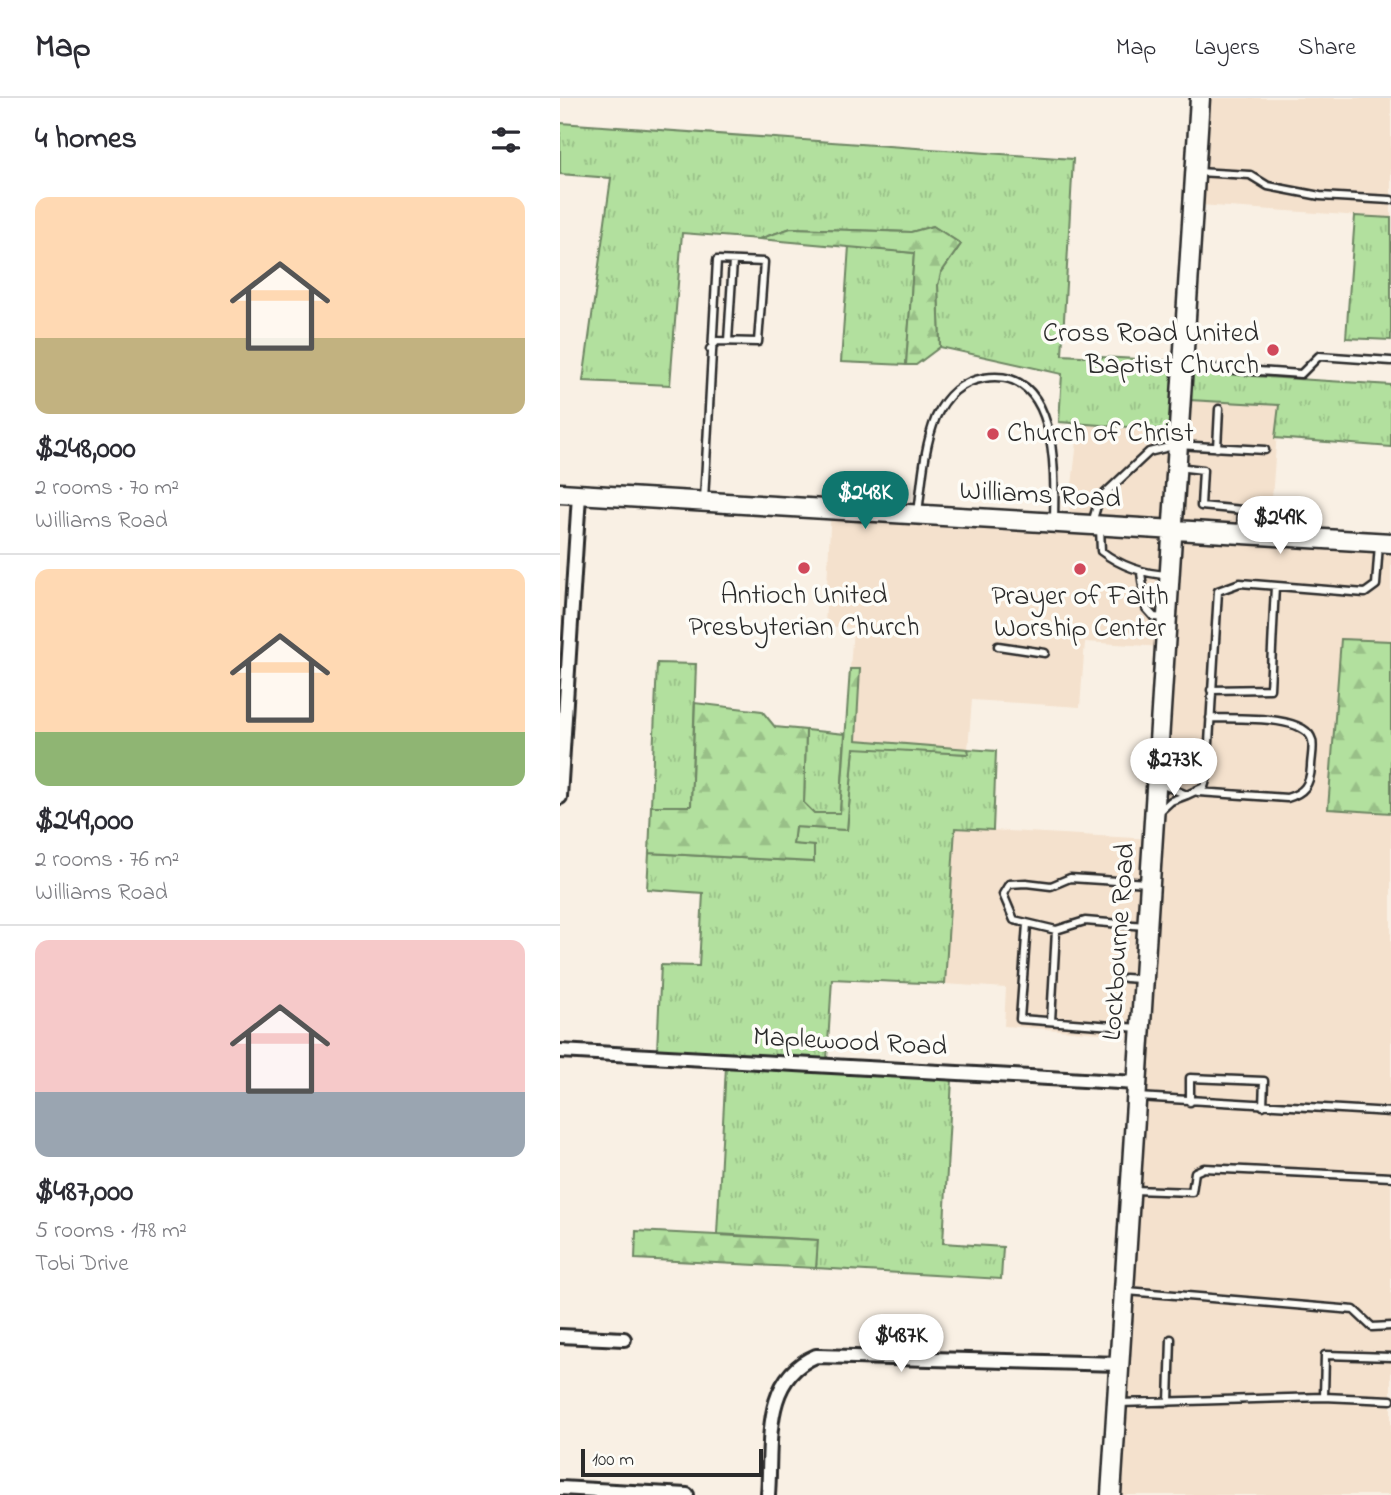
<!DOCTYPE html>
<meta charset="utf-8">
<style>
:root{--surface:#fff;--page:#f7f7f7;--text:#2b2b33;--muted:#7c7c81;--line:#e1e1e2;--accent:#0f766e}
body{margin:0;font-family:"Indie Flower",sans-serif;background:var(--page);color:var(--text);height:100vh;display:flex;flex-direction:column;font-size:26px;white-space:nowrap}
*{box-sizing:border-box;margin:0}
p{font-size:23px;color:var(--muted)}
.icon{flex:none;width:38px;height:38px;fill:none;stroke:currentColor;stroke-width:2;stroke-linecap:round;stroke-linejoin:round}
.map{position:relative;flex:1;overflow:hidden}
.panel{display:flex;flex-direction:column;background:var(--surface);width:560px}
.panel>*{flex:none}
.scale{position:absolute;left:21px;bottom:18px;width:182px;box-sizing:border-box;padding-left:7px;border:4px solid #2b2b2b;border-top:0;font-size:19px;line-height:24px;white-space:nowrap;color:#2b2b2b;-webkit-text-stroke:5px #fdfcf7;paint-order:stroke}
.price{position:absolute;translate:-50% -60px;padding:0 16px;border-radius:24px;background:#fff;color:#222;font-size:23px;line-height:46px;filter:drop-shadow(0 2px 4px #0008)}
.price::after{content:'';position:absolute;left:50%;top:42px;width:21px;height:16px;margin-left:-10px;background:inherit;clip-path:polygon(0 0,100% 0,50% 100%)}
.price.on{background:var(--accent);color:#fff}
ul{padding:0;list-style:none}
li{display:grid;align-content:center;gap:14px;height:371px;padding:0 35px}
li+li{border-top:2px solid var(--line)}
li span{display:grid;place-items:center;height:217px;border-radius:14px;color:#555}
li>.icon{margin-inline-start:auto}
span .icon{width:126px;height:126px;fill:#fffc;stroke-width:1}
li b{font-size:30px}
h2{display:flex;justify-content:space-between;align-items:center;height:84px;padding:0 35px;font-size:30px}
header{display:flex;align-items:center;gap:42px;box-sizing:border-box;height:98px;padding:0 35px;background:var(--surface);border-bottom:2px solid var(--line)}
header strong{font-size:33px}
nav{display:flex;gap:38px;margin-inline-start:auto;font-size:24px}
main{display:flex;flex:1;min-height:0}
.map>svg:first-child{display:block}
.built{fill:#f4e1cd}
.grass{fill:url(#grass-tufts);stroke:#6e8664;stroke-width:2}
.forest{fill:url(#forest-firs);stroke:#6e8664;stroke-width:2}
.lines{fill:none;stroke-linecap:round;stroke-linejoin:round}
.lane-casing{stroke:#2b2b2b;stroke-width:11}
.street-casing{stroke:#2b2b2b;stroke-width:18}
.secondary-casing{stroke:#2b2b2b;stroke-width:23}
.lane{stroke:#fdfcf7;stroke-width:6}
.street{stroke:#fdfcf7;stroke-width:12}
.secondary{stroke:#fdfcf7;stroke-width:18}
.poi-dot{fill:#d1495b;stroke:#fdfcf7;stroke-width:2.5}
.labels{text-anchor:middle;dominant-baseline:central;stroke-width:7;stroke-linejoin:round;paint-order:stroke}
.poi-label{font-size:28px;fill:#2b2b2b;stroke:#fdfcf7}
.street-label{font-size:28px;fill:#2b2b2b;stroke:#fdfcf7}
</style>
<header>
<strong>Map</strong>
<nav><a>Map</a><a>Layers</a><a>Share</a></nav>
</header>
<main>
<section class="panel">
<h2>4 homes<svg class="icon" aria-label="filters" viewBox="0 0 24 24"><path d="M4 7h16M4 17h16"/><circle cx="9" cy="7" r="2"/><circle cx="15" cy="17" r="2"/></svg></h2>
<ul>
<li><span style="background:linear-gradient(#ffd9b3 65%,#c2b280 0)"><svg class="icon" aria-label="home" viewBox="0 0 24 24"><path d="M3 11l9-7 9 7M6 9v11h12V9"/></svg></span><div><b>$248,000</b><p>2 rooms · 70 m²</p><p>Williams Road</p></div></li>
<li><span style="background:linear-gradient(#ffd9b3 75%,#8fb573 0)"><svg class="icon" aria-label="home" viewBox="0 0 24 24"><path d="M3 11l9-7 9 7M6 9v11h12V9"/></svg></span><div><b>$249,000</b><p>2 rooms · 76 m²</p><p>Williams Road</p></div></li>
<li><span style="background:linear-gradient(#f6c9c9 70%,#9aa5b1 0)"><svg class="icon" aria-label="home" viewBox="0 0 24 24"><path d="M3 11l9-7 9 7M6 9v11h12V9"/></svg></span><div><b>$487,000</b><p>5 rooms · 178 m²</p><p>Tobi Drive</p></div></li>
</ul>
</section>
<div class="map">
<svg width="831" height="1397" viewBox="0 0 831 1397">
<defs>
<pattern id="grass-tufts" width="24" height="20" patternUnits="userSpaceOnUse" patternTransform="scale(1.75)"><rect width="24" height="20" fill="#b2e09e"/><path d="M3 7l-1-3M5 7V3M7 7l1-3M15 17l-1-3M17 17v-4M19 17l1-3" fill="none" stroke="#99c088"/></pattern>
<pattern id="forest-firs" width="22" height="20" patternUnits="userSpaceOnUse" patternTransform="scale(1.75)"><rect width="22" height="20" fill="#b2e09e"/><path d="M5 1l3.5 6h-7zM16 11l3.5 6h-7z" fill="#99c088"/></pattern>
</defs>
<rect width="100%" height="100%" fill="#f9f0e4"/>
<filter id="ink" filterUnits="userSpaceOnUse"><feTurbulence type="fractalNoise" baseFrequency=".0143" numOctaves="2"/><feDisplacementMap in="SourceGraphic" scale="14" xChannelSelector="R" yChannelSelector="G"/><feConvolveMatrix kernelMatrix="1 2 1 2 8 2 1 2 1" color-interpolation-filters="sRGB"/></filter>
<g filter="url(#ink)">
<!-- built -->
<path class="built" d="M647,0h184v120l-192,-13z
M613,300l106,7 -10,133 122,9v94l-50,-1 -13,168 63,5v682h-281l30,-459 -136,-10 2,-38 -61,-4 10,-156 198,11 10,-192 -78,-5 -5,65 -108,-7 -4,49 -113,-9 5,-70 -10,-1 3,-41 -28,-2 6,-119 237,14 11,-98 91,7z"/>
<!-- grass -->
<path class="grass" d="M0,25l513,36 -11,196 114,6 -6,69 -111,-8 3,-48 -122,-27 -2,-62 3,-12 20,-29 -28,-18 -22,6 -120,-4 -32,11 -77,-6 -12,152 -87,-4 28,-203 -51,-4z
M795,118l36,2v122l-45,-2z
M289,148l65,7 -8,112 -65,-3z
M630,274l201,13v62l-116,-9 4,-33 -90,-5z
M97,565l39,1 -5,143 -40,-1z
M246,632l39,4 -5,80 -26,-1 -10,-10z
M294,649l114,7v-5l28,2 -3,79 -38,-2 -10,156 -113,-5 -5,81 -170,-9 4,-86 38,1 4,-73 -56,-4 2,-36 164,9 -20,-18 2,-17 52,3z
M166,968l226,13 -9,164 60,4 -2,32 -185,-11 1,-28 -100,-6z"/>
<!-- forest -->
<path class="forest" d="M373,128l28,18 -20,29 -3,12 2,62 -24,18h-10l8,-112 -155,-14 32,-11 120,4z
M781,541l50,2v172l-63,-4z
M290,571h10l-4,71 112,9 1,5 -115,-6 -7,82 -52,-3 -2,17 21,2v16l-165,-9 2,-47h40l4,-103 67,8 13,16 31,3 -2,73 10,10h26z
M76,1133l182,9 -2,28 -181,-9z"/>
<g class="lines">
<!-- lane casing -->
<g class="lane-casing">
<path id="lane" d="M637,74l53,3 18,11 52,10 71,4
M168,243l5,-80
M624,268l117,8 18,-18 72,5
M657,350l2,-39
M617,369l26,3 -2,36 41,4 -1,22
M144,402l13,-240 47,2 -6,80 -41,-1 -7,8
M358,415c4,-31 6,-67 18,-96 10,-21 24,-35 48,-39 75,-12 71,95 70,142
M532,425l7,-24 50,-47 28,-7 88,5
M540,430l1,23c21,16 42,23 68,24
M581,475l5,35 8,9 10,1
M438,548l47,7
M651,592l59,-1 5,-103
M638,694l89,6c17,-5 23,-13 24,-31 0,-8 3,-19 1,-27 -7,-26 -79,-21 -102,-22
M627,697l17,-8 3,-10 11,-186 22,-8 125,10 11,-8 3,-41
M598,715l13,-12 16,-6 -29,-12
M467,826l-7,95 119,9
M585,828l-60,-5 -29,9 -42,-10 -11,-26 6,-10 17,-1 25,3 19,-8 78,5
M565,880l15,1
M491,923l5,-91
M578,999l253,15
M630,1004v-24l74,3 -1,25
M573,1092l59,2 3,-20 9,-4 187,9
M567,1193l227,19 18,17 19,-1
M764,1299l1,-42 66,2
M609,1304l2,-63
M559,1305l205,-6 67,3"/>
</g>
<!-- street casing -->
<g class="street-casing">
<path id="street" d="M0,699l19,-302
M0,953l577,32
M0,1238l64,3
M0,1390l127,7
M208,1397c4,-51 -7,-116 48,-139l304,8"/>
</g>
<!-- secondary casing -->
<g class="secondary-casing">
<path id="secondary" d="M0,395l831,50
M551,1397l89,-1397"/>
</g>
<!-- lane -->
<use href="#lane" class="lane"/>
<!-- street -->
<use href="#street" class="street"/>
<!-- secondary -->
<use href="#secondary" class="secondary"/>
</g>
</g>
<!-- markers -->
<g class="poi-dot">
<circle cx="713" cy="252" r="7"/>
<circle cx="433" cy="336" r="7"/>
<circle cx="244" cy="470" r="7"/>
<circle cx="520" cy="471" r="7"/>
</g>
<g class="labels">
<!-- poi labels -->
<g class="poi-label">
<text x="699" y="236" text-anchor="end">Cross Road United<tspan x="699" dy="32">Baptist Church</tspan></text>
<text x="447" y="336" text-anchor="start">Church of Christ</text>
<text x="244" y="498">Antioch United<tspan x="244" dy="32">Presbyterian Church</tspan></text>
<text x="520" y="499">Prayer of Faith<tspan x="520" dy="32">Worship Center</tspan></text>
</g>
<!-- street labels -->
<g class="street-label">
<text transform="translate(480 398) rotate(3)">Williams Road</text>
<text transform="translate(560 844) rotate(-86)">Lockbourne Road</text>
<text transform="translate(290 945) rotate(3)">Maplewood Road</text>
</g>
</g>
</svg>
<div class="scale">100 m</div>
<b class="price on" style="left:305px;top:433px">$248K</b>
<b class="price" style="left:720px;top:458px">$249K</b>
<b class="price" style="left:614px;top:700px">$273K</b>
<b class="price" style="left:341px;top:1276px">$487K</b>
</div>
</main>
